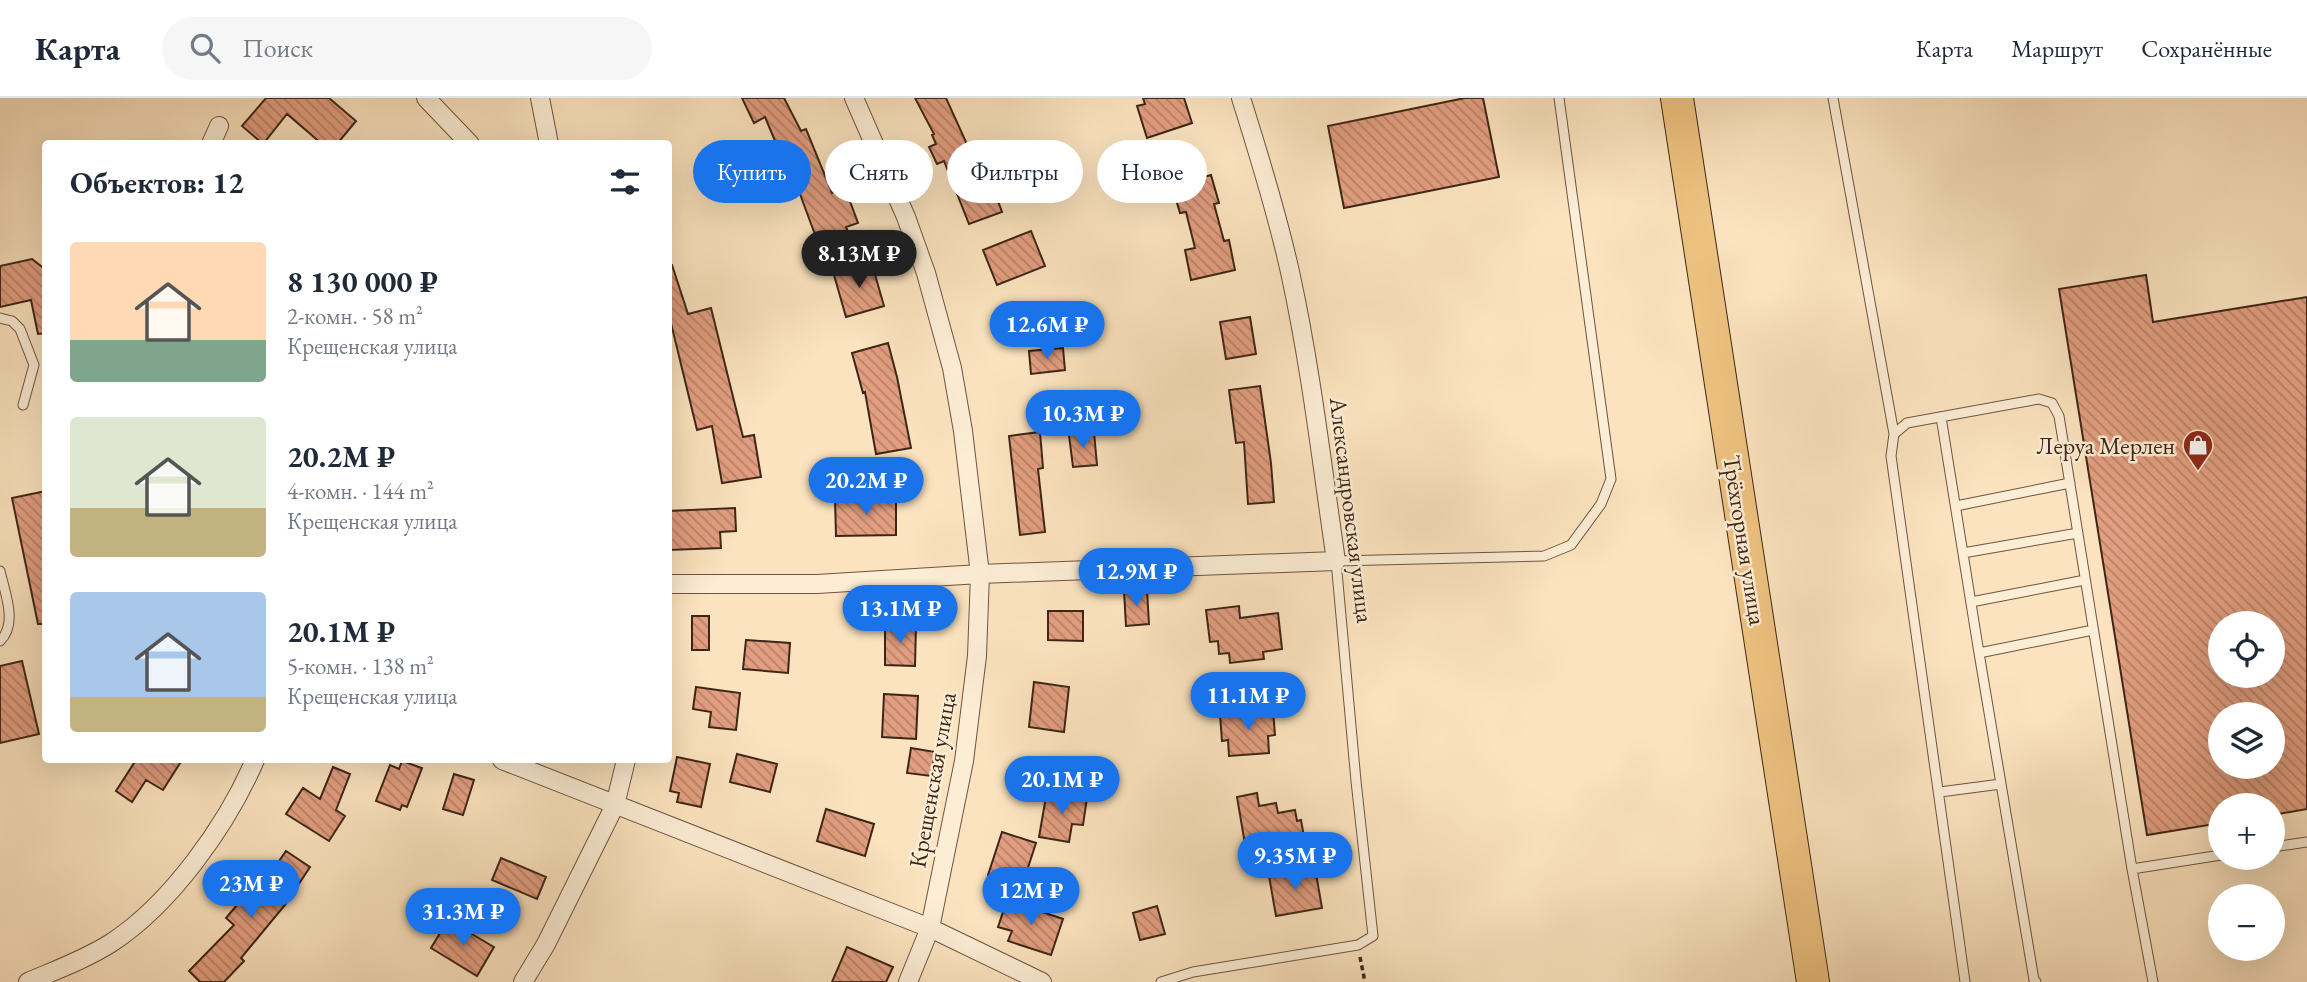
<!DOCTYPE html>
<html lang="ru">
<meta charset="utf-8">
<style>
:root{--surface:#fff;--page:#f6f6f7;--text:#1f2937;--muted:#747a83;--line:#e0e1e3;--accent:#1a73e8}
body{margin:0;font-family:"EB Garamond",serif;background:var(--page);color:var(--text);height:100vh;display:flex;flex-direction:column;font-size:26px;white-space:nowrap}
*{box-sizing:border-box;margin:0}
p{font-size:23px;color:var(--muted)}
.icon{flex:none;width:38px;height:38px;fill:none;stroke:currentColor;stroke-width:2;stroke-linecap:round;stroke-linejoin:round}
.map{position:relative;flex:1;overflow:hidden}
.drawer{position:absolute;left:42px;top:42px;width:630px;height:623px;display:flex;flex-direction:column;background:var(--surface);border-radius:7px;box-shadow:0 7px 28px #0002}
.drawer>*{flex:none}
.banner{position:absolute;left:693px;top:42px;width:665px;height:63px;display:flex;gap:14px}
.tools{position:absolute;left:2208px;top:513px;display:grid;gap:14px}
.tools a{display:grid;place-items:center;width:77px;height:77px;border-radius:50%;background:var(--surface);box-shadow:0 7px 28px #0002;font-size:35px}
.price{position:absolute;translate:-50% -60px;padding:0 16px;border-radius:24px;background:var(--accent);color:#fff;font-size:23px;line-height:46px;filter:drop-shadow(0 2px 4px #0008)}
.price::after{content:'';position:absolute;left:50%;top:42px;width:21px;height:16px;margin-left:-10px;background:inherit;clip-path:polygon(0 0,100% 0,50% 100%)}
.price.on{background:#222;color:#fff}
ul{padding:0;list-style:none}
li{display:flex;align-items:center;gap:21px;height:175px;padding:0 28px}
li span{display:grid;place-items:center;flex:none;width:196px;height:140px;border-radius:7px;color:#555}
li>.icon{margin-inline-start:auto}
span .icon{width:84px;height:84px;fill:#fffc;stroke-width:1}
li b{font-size:30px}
h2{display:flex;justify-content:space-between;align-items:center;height:84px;padding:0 28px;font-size:30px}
.chip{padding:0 24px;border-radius:32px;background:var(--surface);box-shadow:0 7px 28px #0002;font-size:24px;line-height:63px}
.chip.on{background:var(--accent);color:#fff}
header{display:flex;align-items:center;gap:42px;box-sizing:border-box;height:98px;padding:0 35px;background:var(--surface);border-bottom:2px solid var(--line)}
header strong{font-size:33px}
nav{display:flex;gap:38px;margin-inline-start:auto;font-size:24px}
.search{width:490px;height:63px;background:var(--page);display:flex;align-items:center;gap:18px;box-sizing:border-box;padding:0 24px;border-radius:38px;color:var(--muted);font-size:26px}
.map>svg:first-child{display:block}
.building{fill:url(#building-back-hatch);stroke:#3e2516;stroke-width:2;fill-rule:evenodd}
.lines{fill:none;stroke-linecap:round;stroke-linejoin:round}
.lane-casing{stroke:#6d5440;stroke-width:11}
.street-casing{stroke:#6d5440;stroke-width:20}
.highway-casing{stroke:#3e2516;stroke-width:34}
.path{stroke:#3e2516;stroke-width:3.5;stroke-dasharray:5 3.5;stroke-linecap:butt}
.lane{stroke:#fcedd5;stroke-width:9}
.street{stroke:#fcedd5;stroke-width:18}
.highway{stroke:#eec280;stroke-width:32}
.labels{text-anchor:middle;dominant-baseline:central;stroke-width:5;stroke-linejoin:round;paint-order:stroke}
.poi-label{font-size:24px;fill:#3e2516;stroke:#fcedd5;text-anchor:end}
.street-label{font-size:24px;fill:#3e2516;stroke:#fcedd5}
</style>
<header>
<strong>Карта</strong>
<div class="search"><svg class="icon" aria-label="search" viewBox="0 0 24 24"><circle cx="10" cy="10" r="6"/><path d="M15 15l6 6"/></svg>Поиск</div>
<nav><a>Карта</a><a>Маршрут</a><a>Сохранённые</a></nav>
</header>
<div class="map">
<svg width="2307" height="884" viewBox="0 0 2307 884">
<defs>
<pattern id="building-back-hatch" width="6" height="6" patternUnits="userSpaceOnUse" patternTransform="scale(1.75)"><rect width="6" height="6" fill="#e29e80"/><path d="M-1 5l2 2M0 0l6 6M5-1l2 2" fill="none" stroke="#b98168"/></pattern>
</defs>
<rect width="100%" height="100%" fill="#fbe3bf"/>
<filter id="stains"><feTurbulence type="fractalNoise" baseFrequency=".00286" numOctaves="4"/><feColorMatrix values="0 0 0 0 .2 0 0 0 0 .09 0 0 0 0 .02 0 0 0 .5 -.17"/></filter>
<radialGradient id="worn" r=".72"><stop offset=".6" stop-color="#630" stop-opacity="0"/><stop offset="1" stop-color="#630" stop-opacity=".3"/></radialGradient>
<!-- building -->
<path class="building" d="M266,0h63l27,23 -19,23h-15l-35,-30 -24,30 -21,-18z
M742,0h42l17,33 5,-2 26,64 13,-5 13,35 -12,4 4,10 -30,11 -26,-70 -3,1 -26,-62 -11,6z
M915,0h31l34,75 7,-2 15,41 -33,12 -25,-63 -7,3 -8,-17 7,-3 -4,-9 2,-1z
M1143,0h41l8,25 -45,15 -10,-32 8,-2z
M1465,0h18l16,79 -155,31 -16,-82z
M1211,77l8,28 -5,1 10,37 5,-1 6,30 -44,10 -6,-30 10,-2 -9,-36 -6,1 -8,-27z
M1031,133l14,35 -48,19 -14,-35z
M32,161l14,11v63l-8,1 -7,-34 -31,7v-41z
M872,166l12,42 -38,11 -12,-42z
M668,167h4l16,49 23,-6 32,129 11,-2 7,42 -39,6 -10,-57 -15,4 -29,-119z
M2146,177l7,47 154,-25v512l-34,6v-10h-52v18l-74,12 -88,-546zM2221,525h52v53h-52zM2221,616h52v52h-52z
M1250,219l6,37 -30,5 -6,-37z
M888,245l9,34 14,71 -35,6 -11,-62 -2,1 -11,-40z
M1063,250l2,22 -34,4 -2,-23z
M1260,288l11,77 3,39 -26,2 -4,-62 -8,1 -7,-53z
M1040,334l3,36 -5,1 7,63 -25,3 -11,-99z
M1094,334l3,33 -24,2 -4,-32z
M46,393v133h-8l-26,-126z
M896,400v37l-60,1 -1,-37z
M735,410l1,23 -16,1 1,16 -52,2 -1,-39z
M1147,492l2,34 -23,2 -2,-35z
M1239,508l1,12 38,-5 4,36 -19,3 1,7 -34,4 -1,-10 -10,1 -1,-13 -8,1 -4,-32z
M1048,513h35v30l-35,-1z
M692,518h17v34h-17z
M885,526l31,1 -1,41 -30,-1z
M746,542l44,3 -2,30 -45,-4z
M22,563l17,73 -39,9v-77z
M1034,584l35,5 -5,45 -35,-5z
M696,589l44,6 -4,37 -27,-3 2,-15 -18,-3z
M884,596l34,2 -2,43 -34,-2z
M1273,613l2,24 -7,1 1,17 -40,3 -1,-16 -6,1 -2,-26z
M911,650l24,4 -4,24 -24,-3z
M737,656l40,10 -7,28 -40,-10z
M677,659l33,7 -9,43 -24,-5 2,-9 -9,-2z
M136,662h46l-19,30 -17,-10 -14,22 -16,-11z
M402,663l20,7 -15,39 -5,-2 -2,5 -24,-9 14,-36 9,4z
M333,669l17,7 -14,36 9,6 -16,25 -43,-27 17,-26 17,11z
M454,676l20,6 -11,35 -20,-6z
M1047,693l40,7 -4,27 -11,-1 -3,18 -30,-5z
M1257,695l2,13 17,-3 2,10 17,-3 2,11 4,-1 3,17 -39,6 2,10 -20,3 -10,-59z
M826,711l48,15 -9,32 -48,-15z
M1002,734l34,11 -14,43 -34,-11z
M286,753l24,16 -25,38 -44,53 3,3 -20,21h-24l-11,-11 45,-46 -8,-7 28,-33 6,4z
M501,760l45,19 -9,22 -45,-19z
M1315,770l7,40 -46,8 -7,-40z
M1007,802l56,19 -12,36 -43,-14 4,-10 -14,-4z
M1157,808l8,28 -25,6 -7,-27z
M448,822l46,27 -17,29 -46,-28z
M847,849l46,20 -7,15h-54z"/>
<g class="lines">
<!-- lane casing -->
<g class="lane-casing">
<path id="lane" d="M1833,0l61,336
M0,220l12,3 8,8 14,36 -11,40
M1941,319l38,236 114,-23
M1956,408l114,-23
M1963,455l115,-20
M0,473c5,22 18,53 0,70
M1971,504l114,-22
M1979,555l55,327 2,2
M1940,694l61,-8
M2273,749l34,-5
M2132,771l89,-14
M1161,884l32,-10 165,-27 15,-9 -17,-155 -20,-220 208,-5 27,-11 30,-41 10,-25 -52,-381
M1965,884l-74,-526 3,-22 13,-11 132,-24 13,4 7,13 73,453 21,113"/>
</g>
<!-- street casing -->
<g class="street-casing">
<path id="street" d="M426,0l44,46
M540,0l9,46
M854,0l52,119 20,56 26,95 11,63 17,143 -3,82 -13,105 -34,167 -22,54
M211,46l8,-18
M668,486h149l163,-10 356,-13c-14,-96 -25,-193 -46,-289 -13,-59 -31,-117 -49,-174
M502,662l428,168 112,54
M28,884c28,-12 58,-23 83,-39 60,-39 116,-118 144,-183
M523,884l23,-38 69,-139 11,-45"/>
</g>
<!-- highway casing -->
<g class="highway-casing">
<path id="highway" d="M1677,0l136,884"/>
</g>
<!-- path -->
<path class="path" d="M1360,859l5,25"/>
<!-- lane -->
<use href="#lane" class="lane"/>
<!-- street -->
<use href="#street" class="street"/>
<!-- highway -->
<use href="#highway" class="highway"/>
</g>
<!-- icons -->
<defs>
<g id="shop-pin" transform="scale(1.575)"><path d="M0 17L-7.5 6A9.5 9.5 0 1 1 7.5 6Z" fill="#8f2418" stroke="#fcedd5"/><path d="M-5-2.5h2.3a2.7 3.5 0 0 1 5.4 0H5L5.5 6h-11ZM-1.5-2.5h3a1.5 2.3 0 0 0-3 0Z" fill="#fff"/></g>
</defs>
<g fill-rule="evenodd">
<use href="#shop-pin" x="2198" y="347"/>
</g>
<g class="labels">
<!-- poi labels -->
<g class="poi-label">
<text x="2175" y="347">Леруа Мерлен</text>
</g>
<!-- street labels -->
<g class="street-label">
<text transform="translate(1352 412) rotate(83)">Александровская улица</text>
<text transform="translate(1745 442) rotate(81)">Трёхгорная улица</text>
<text transform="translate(932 682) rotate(-80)">Крещенская улица</text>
</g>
</g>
<rect width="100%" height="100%" filter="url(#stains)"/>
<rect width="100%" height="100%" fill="url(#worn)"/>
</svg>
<div class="tools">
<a><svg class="icon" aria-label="locate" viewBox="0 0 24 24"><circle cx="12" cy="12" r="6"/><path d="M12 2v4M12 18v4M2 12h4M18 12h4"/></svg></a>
<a><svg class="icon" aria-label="layers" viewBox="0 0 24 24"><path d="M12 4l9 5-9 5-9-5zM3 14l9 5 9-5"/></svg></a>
<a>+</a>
<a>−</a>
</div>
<b class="price on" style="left:859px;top:192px">8.13M ₽</b>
<b class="price" style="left:1047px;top:263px">12.6M ₽</b>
<b class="price" style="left:1083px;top:352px">10.3M ₽</b>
<b class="price" style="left:866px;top:419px">20.2M ₽</b>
<b class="price" style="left:1136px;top:510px">12.9M ₽</b>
<b class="price" style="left:900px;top:547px">13.1M ₽</b>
<b class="price" style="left:1248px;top:634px">11.1M ₽</b>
<b class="price" style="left:1062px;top:718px">20.1M ₽</b>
<b class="price" style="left:1295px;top:794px">9.35M ₽</b>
<b class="price" style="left:251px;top:822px">23M ₽</b>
<b class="price" style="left:1031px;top:829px">12M ₽</b>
<b class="price" style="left:463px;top:850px">31.3M ₽</b>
<div class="banner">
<a class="chip on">Купить</a>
<a class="chip">Снять</a>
<a class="chip">Фильтры</a>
<a class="chip">Новое</a>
</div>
<section class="drawer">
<h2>Объектов: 12<svg class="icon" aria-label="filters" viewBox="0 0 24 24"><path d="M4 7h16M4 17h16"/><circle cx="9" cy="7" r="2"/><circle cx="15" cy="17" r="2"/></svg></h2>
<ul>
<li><span style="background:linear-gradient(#ffd9b3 70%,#7fa58c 0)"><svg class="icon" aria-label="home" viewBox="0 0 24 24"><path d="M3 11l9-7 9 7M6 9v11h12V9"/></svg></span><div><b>8 130 000 ₽</b><p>2-комн. · 58 m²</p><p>Крещенская улица</p></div></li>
<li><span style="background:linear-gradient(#dfe7d0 65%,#c2b280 0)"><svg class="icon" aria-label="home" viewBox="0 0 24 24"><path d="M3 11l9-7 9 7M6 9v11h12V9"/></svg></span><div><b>20.2M ₽</b><p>4-комн. · 144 m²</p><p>Крещенская улица</p></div></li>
<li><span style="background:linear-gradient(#a9c7e8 75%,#c2b280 0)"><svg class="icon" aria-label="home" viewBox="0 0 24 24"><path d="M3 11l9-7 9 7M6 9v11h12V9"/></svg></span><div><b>20.1M ₽</b><p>5-комн. · 138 m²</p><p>Крещенская улица</p></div></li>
</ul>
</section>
</div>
